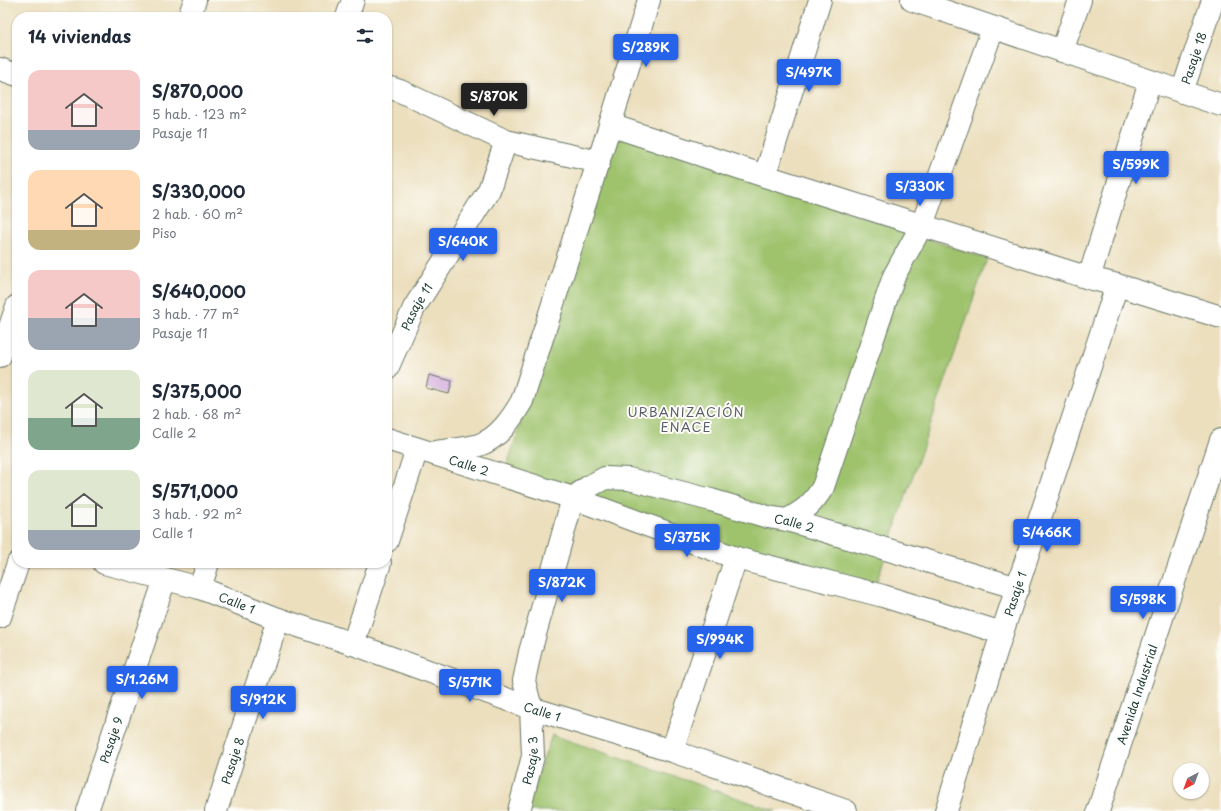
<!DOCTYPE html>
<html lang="es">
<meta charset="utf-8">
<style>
:root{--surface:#fff;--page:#f6f6f7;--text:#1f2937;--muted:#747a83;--accent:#2563eb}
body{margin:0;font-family:"Playpen Sans",sans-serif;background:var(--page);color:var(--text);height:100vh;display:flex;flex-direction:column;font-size:15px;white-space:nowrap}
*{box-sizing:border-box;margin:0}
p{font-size:13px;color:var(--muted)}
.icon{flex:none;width:22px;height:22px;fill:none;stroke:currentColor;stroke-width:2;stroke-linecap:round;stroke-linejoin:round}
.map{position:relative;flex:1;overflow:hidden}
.details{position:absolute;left:12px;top:12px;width:380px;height:556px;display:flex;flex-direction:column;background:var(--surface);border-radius:16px;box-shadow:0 1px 3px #0004}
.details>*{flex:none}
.needle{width:26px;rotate:221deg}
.tools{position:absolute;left:1173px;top:763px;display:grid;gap:8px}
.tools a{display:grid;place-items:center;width:36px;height:36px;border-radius:50%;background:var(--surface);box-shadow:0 1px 3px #0004;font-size:20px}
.price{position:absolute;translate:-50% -34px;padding:0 9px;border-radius:4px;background:var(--accent);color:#fff;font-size:13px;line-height:26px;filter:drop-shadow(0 1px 2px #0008)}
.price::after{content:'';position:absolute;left:50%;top:24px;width:12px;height:9px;margin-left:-6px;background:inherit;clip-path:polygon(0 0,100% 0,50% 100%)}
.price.active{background:#222;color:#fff}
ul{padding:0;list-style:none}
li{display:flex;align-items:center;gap:12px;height:100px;padding:0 16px}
li span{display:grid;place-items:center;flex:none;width:112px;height:80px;border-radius:12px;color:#555}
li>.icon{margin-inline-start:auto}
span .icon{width:48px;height:48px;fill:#fffc;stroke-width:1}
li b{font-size:17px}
h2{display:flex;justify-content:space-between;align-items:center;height:48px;padding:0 16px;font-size:17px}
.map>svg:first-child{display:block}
.green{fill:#9fc36d;stroke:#5f8050}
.building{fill:#c99cd5}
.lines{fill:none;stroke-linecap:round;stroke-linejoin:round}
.minor-casing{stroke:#677664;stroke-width:24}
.minor{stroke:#fff;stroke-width:22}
.labels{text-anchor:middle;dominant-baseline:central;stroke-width:4;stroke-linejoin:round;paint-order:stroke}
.street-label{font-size:12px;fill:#1f3d34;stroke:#fdfcf7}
.neighbourhood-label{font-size:13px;letter-spacing:1px;fill:#5a5e6c;stroke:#fdfcf7}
</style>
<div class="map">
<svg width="1221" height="811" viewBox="0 0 1221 811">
<rect width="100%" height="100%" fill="#fdfcf7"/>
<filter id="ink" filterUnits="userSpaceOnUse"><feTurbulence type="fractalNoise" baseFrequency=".025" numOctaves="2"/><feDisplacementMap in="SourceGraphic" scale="8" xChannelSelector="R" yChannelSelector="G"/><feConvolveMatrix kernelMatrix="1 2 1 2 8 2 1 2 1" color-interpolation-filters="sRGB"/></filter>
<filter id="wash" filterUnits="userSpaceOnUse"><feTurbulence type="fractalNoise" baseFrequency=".012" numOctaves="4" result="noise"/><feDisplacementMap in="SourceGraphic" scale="16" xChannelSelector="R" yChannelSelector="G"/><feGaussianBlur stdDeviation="0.9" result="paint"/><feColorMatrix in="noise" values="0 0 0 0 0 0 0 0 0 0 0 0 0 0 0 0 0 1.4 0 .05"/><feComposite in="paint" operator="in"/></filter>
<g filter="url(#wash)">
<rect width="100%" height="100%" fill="#ecdfbe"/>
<!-- green -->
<path class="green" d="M614,133l373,126 -117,342 -368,-120z
M552,735l224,76h-251z"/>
<g id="blocks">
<!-- building -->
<path class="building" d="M429,375l23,6 -3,13 -23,-6z"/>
</g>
</g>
<g filter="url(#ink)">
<use href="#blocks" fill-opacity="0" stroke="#677664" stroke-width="1"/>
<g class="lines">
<!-- minor casing -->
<g class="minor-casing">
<g id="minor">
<path d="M912,0l309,105"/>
<path d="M189,17l6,-17"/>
<path d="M347,17l6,-17"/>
<path d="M1062,51l18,-51"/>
<path d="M0,69l17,6"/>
<path d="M387,87l13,4 106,50 93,21"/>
<path id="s1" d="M1182,92l31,-92"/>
<path d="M610,125l155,51 324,102 28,7 104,32"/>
<path d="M765,176l55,-176"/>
<path d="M1089,278l61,-197"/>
<path d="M0,356l17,-50"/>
<path id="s2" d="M387,369l27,-61 75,-118 17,-49"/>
<path id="s3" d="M387,439l186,59 163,60 147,38 119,37"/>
<path d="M436,452c14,-2 30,-3 43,-7 20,-7 33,-27 43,-44l88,-276 39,-125"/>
<path d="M787,520c18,-10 25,-15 36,-33l71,-211 28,-51 71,-197"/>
<path d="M387,541l30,-92"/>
<path id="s4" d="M104,563l96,25 78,31 75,25 178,64 141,43 174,60"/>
<path d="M200,588l8,-25"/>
<path d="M0,617l18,-54"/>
<path d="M353,644l27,-81"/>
<path d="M672,751l64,-193"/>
<path id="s5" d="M87,811l78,-232"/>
<path id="s6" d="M216,811l62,-192"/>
<path id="s7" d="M519,811l14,-55 -2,-48 -7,-27 6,-29 43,-154 15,-11 17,-9 24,1 82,21 57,17 19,3 231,68"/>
<path id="s8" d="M946,811l56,-178 115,-348"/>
<path id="s9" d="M1098,811l123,-371"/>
</g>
</g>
<!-- minor -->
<use href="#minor" class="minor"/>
</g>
</g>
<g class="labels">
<!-- street labels -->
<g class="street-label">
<text stroke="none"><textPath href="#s1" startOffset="36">Pasaje 18</textPath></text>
<text stroke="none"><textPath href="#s2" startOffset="69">Pasaje 11</textPath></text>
<text stroke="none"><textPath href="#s3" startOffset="86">Calle 2</textPath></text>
<text stroke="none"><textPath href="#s7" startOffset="555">Calle 2</textPath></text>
<text stroke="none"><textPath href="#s8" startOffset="228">Pasaje 1</textPath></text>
<text stroke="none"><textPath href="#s4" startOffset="139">Calle 1</textPath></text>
<text stroke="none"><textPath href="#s9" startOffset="123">Avenida Industrial</textPath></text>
<text stroke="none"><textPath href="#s4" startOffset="463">Calle 1</textPath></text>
<text stroke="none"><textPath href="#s5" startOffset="75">Pasaje 9</textPath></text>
<text stroke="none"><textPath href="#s6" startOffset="53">Pasaje 8</textPath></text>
<text stroke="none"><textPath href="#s7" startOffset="52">Pasaje 3</textPath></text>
</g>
<!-- neighbourhood labels -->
<g class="neighbourhood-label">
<text x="686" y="411">URBANIZACIÓN<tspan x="686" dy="15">ENACE</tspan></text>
</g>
</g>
</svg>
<div class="tools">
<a><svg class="needle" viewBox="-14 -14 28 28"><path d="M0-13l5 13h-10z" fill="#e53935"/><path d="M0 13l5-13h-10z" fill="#747a83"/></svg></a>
</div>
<b class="price" style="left:646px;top:68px">S/289K</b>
<b class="price" style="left:809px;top:93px">S/497K</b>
<b class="price active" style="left:494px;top:117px">S/870K</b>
<b class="price" style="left:1136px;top:185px">S/599K</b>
<b class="price" style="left:920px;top:207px">S/330K</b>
<b class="price" style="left:463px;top:262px">S/640K</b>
<b class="price" style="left:1047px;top:553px">S/466K</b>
<b class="price" style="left:687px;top:558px">S/375K</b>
<b class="price" style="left:562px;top:603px">S/872K</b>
<b class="price" style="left:1143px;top:620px">S/598K</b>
<b class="price" style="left:720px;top:660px">S/994K</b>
<b class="price" style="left:142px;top:700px">S/1.26M</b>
<b class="price" style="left:470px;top:703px">S/571K</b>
<b class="price" style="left:263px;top:720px">S/912K</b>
<section class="details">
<h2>14 viviendas<svg class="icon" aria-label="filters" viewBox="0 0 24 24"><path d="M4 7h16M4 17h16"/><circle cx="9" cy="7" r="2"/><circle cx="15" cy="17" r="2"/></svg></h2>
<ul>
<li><span style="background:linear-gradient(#f6c9c9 75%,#9aa5b1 0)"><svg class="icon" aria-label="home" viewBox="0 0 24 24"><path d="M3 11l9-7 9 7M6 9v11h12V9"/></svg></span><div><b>S/870,000</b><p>5 hab. · 123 m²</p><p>Pasaje 11</p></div></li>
<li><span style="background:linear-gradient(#ffd9b3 75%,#c2b280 0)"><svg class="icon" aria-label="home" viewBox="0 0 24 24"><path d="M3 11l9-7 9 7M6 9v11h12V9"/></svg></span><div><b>S/330,000</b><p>2 hab. · 60 m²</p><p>Piso</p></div></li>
<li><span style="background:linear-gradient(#f6c9c9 60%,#9aa5b1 0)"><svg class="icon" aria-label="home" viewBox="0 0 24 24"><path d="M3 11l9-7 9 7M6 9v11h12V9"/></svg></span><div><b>S/640,000</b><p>3 hab. · 77 m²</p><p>Pasaje 11</p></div></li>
<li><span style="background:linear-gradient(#dfe7d0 60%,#7fa58c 0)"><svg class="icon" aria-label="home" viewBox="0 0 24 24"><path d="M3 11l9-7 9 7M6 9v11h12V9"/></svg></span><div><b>S/375,000</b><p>2 hab. · 68 m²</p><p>Calle 2</p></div></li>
<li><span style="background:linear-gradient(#dfe7d0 75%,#9aa5b1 0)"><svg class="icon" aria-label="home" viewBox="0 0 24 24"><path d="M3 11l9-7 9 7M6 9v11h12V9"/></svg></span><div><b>S/571,000</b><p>3 hab. · 92 m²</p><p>Calle 1</p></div></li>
</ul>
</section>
</div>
